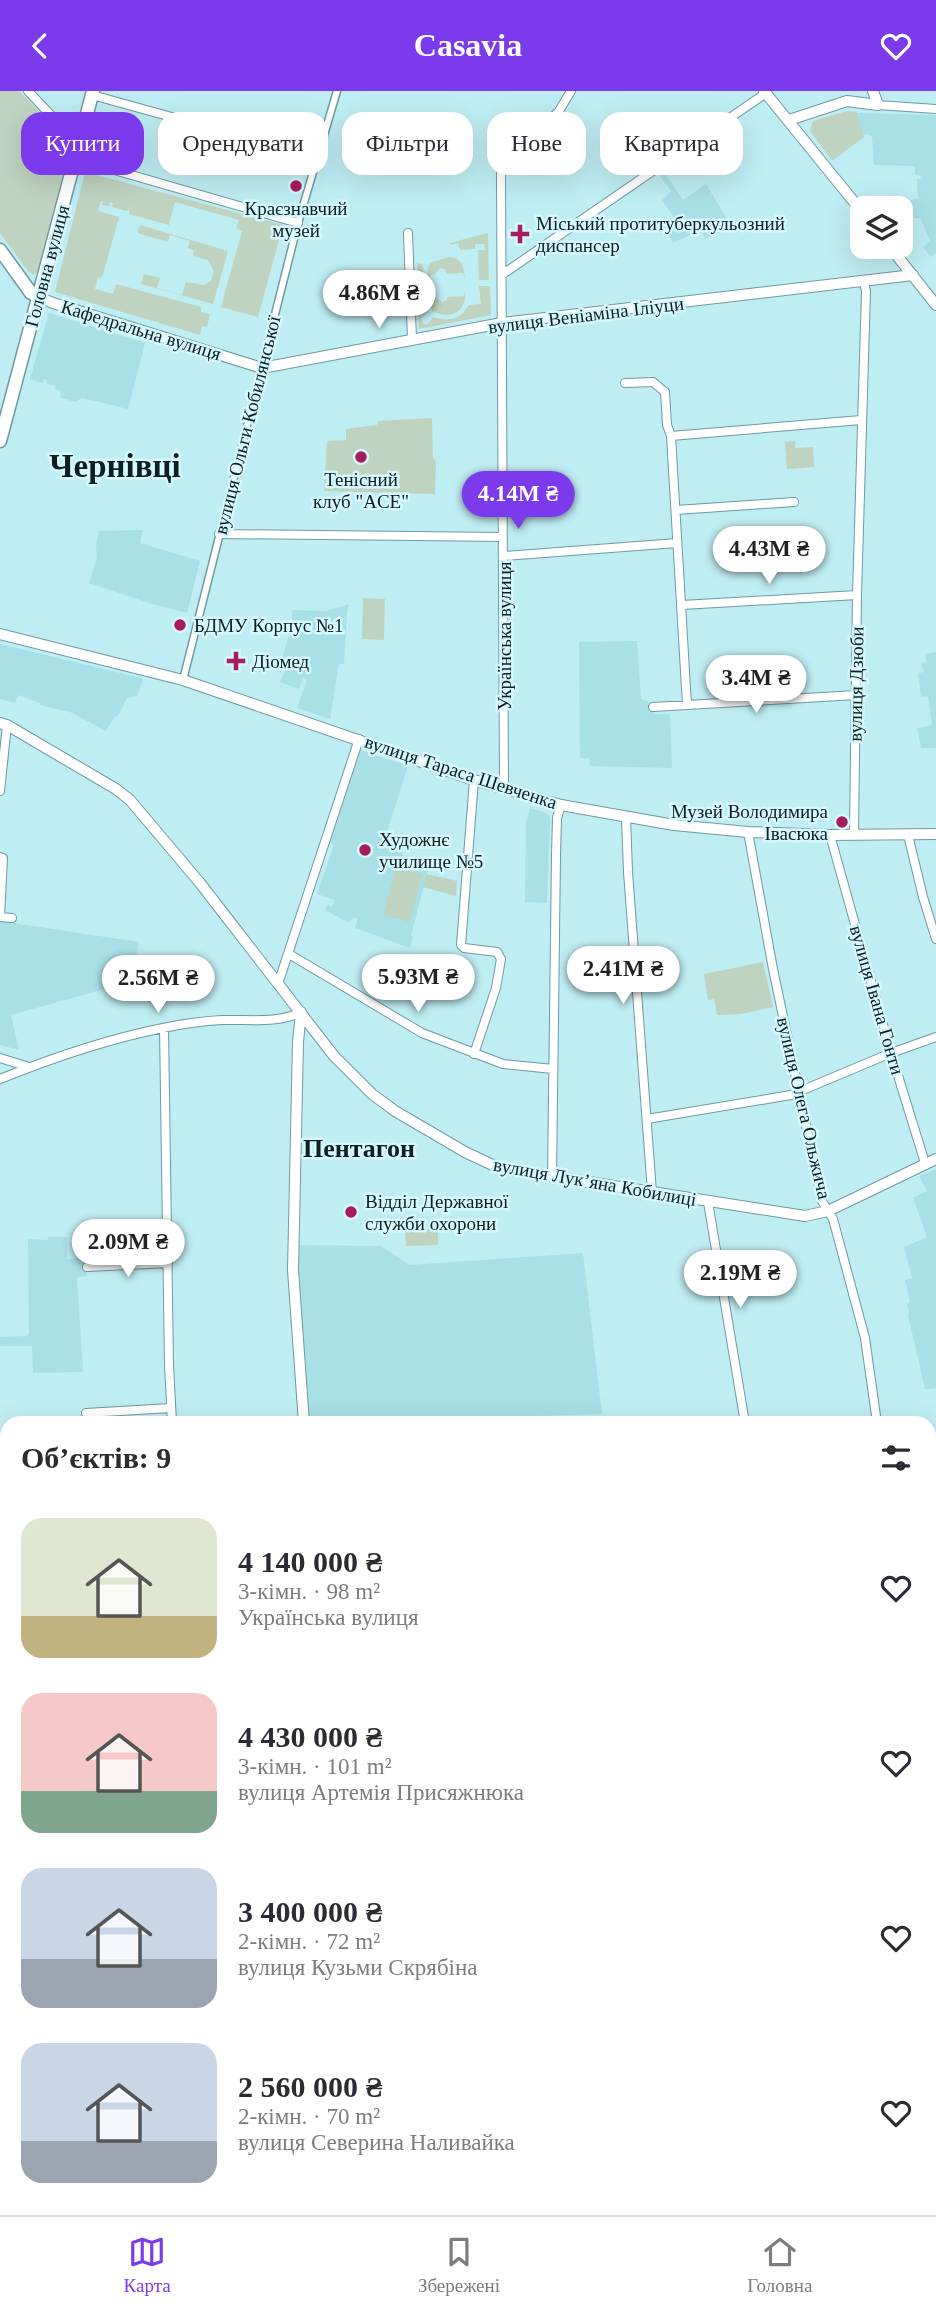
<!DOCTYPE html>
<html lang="uk">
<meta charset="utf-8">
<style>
:root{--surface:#fff;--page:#f7f7f7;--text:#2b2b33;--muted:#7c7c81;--line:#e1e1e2;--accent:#7c3aed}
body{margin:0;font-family:"Times New Roman",serif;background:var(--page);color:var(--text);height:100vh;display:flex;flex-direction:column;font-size:26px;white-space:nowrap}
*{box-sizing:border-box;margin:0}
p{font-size:23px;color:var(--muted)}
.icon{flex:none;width:38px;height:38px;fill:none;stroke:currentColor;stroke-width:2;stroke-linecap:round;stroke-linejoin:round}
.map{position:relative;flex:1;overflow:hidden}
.panel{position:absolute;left:0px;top:1325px;width:936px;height:800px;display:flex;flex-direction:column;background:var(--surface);border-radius:21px 21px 0 0;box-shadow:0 7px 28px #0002}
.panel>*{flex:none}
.hud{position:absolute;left:21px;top:21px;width:894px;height:63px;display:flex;gap:14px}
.controls{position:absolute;left:850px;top:105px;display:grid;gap:14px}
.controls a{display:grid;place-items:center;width:63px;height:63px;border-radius:14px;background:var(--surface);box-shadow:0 7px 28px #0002;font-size:35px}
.price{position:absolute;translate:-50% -60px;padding:0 16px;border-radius:24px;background:#fff;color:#222;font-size:23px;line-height:46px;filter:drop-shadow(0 2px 4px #0008)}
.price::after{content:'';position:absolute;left:50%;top:42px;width:21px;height:16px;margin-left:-10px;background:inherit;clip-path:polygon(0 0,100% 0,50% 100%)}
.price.on{background:var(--accent);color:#fff}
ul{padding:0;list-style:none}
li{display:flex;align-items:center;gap:21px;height:175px;padding:0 21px}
li span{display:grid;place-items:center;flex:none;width:196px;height:140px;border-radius:21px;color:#555}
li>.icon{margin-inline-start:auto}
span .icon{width:84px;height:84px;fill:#fffc;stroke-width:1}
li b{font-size:30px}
h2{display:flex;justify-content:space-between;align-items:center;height:84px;padding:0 21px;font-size:30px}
.chip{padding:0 24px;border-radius:21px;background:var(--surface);box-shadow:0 7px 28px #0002;font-size:24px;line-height:63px}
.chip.on{background:var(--accent);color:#fff}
header{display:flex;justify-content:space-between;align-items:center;height:91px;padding:0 21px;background:var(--accent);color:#fff;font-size:32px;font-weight:800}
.menu{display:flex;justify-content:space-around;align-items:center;height:98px;border-top:2px solid var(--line);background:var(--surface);font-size:19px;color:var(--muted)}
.menu a{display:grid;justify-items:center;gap:4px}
.menu .on{color:var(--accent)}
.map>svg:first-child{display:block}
.built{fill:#a9dfe7}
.green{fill:#bed3c0}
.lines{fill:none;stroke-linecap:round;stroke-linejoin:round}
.minor-tunnel{stroke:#9bc4ca;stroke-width:8;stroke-dasharray:8 4;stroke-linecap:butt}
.pedestrian-casing{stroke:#6f9aa1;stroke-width:9}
.minor-casing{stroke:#6f9aa1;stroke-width:10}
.tertiary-casing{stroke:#6f9aa1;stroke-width:12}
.primary-casing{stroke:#6f9aa1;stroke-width:15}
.pedestrian{stroke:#fff;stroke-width:6}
.minor{stroke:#fff;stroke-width:8}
.tertiary{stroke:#fff;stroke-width:10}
.primary{stroke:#fff;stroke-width:12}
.poi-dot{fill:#a81c5e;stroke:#d4f8fe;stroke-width:2.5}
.labels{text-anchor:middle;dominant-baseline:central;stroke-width:5;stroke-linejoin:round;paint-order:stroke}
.poi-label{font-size:19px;fill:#0d1f21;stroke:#d4f8fe;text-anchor:start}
.street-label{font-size:19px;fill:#0d1f21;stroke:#d4f8fe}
.district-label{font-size:26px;font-weight:bold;fill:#0d1f21;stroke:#d4f8fe}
.town-label{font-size:33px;font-weight:bold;fill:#0d1f21;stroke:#d4f8fe}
</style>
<header><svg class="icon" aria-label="back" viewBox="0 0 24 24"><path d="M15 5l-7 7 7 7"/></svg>Casavia<svg class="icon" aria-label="heart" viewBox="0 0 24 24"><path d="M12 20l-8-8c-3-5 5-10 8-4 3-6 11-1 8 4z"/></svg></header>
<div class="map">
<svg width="936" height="2124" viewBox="0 0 936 2124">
<rect width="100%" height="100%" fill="#bfedf4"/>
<!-- built -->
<path class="built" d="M857,22l79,2v138l-5,4 -8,-10 7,-6 -10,-23h-12l2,-18 8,-1 -1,-20h3l1,-3 -6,-1v-9l-41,-1 -2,-29 -5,-2 -4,1z
M664,81l19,28 23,-16 24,40 -13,10 -12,5 -4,-9 -28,13 -10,-17 12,-7 -13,-19 9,-9 -11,-15z
M49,222l96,30 -17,66 -46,-11 -7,4 -13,-4 -2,-1 1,-6 -6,-2 1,-3 -9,-2v-4l-3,-1 -2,4 -12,-4z
M143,439l-3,13 60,18 -13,52 -35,-9 -63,-21 8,-25 -1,-13 3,-14z
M349,513l-2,8 -3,52h-5l-9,55 -33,-11 10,-28 -4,-2 -4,11 -19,-7 10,-21 -8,-3 10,-32v-16l34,1z
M637,550l4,58 12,4 1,11h16l2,54 -82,-2 -1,-8h-9l-1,-116z
M0,553l141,34 2,1 -6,17 -10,2 -8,16 -6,5 -7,12 -36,-19 -30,-7v-2l-22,-8 -3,8 -15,-4z
M936,561v96h-15l-4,-20 15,-3 -4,-29 -7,1 -3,-24 6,-1 -3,-9 5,-1 -1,-8z
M360,659l48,16 -23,72 12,4 -2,7 8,2 -1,4 28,7 -19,74 2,1 -3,11 -55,-20 3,-9 -5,-2 -4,6 -24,-13 2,-5 5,2 3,-7 -18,-6 17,-49 -4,-2z
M530,717l17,5 3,4 -3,86 -22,-1 1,-79z
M0,830l139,21 -3,15 2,2 -7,11h-5l-21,19 -94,26 8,35 -19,-5z
M936,1078v219l-11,1 -17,-74 1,-4 -2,-7 3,-2 -5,-22 7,-2 -8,-31 23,-10 -14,-39 14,-7 -8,-15z
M48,1146h19v22l19,-1 1,18 -10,1 6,95 -50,1 -1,-27h-32v-9l27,-1 2,-2 -1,-95 20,1z
M293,1154l88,1 29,19 173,-12 19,161 -163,5v4h-134z
M0,1504l7,1v200l-7,-1z
M936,1807v290h-7v-289z"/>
<!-- green -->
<path class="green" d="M0,0h19l48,48 5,9 -33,123 -6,4 -5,-4 -28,-38z
M847,20l10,1 7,25 -32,24 -22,-30 3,-10z
M85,81l198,53 -25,92 -37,-10 21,-76 -6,-3 3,-8 -64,-18 -6,23 -40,-11v-5l-3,2 -14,-4 1,-4 -3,-1 -1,4 -7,-1 1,-4h-2l-3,10 21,6 -17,61 -4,-1 -3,12 18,5 3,-10 85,23v5l9,2 -3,13 -5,-1 -2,9 -145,-43z
M140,134l88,26 -15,53 -72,-20 3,-10 16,4 -3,10 25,7 4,-13 18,3 7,-4 3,-10 -6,-11 -15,-4 1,-6 -6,-2 2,-7 -20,-6 -2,7 -31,-9z
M488,142l1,47h-10l-1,-30h7l-1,-6h-9v5l-15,1 -2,-7 -7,2 -1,-2z
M449,166c13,1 15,10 16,22l-2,-6 -16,1 -2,-5 -5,-1 -5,6 -5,1v4l-2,1v-13l2,-4z
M417,172l5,1c4,9 -2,13 -3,21l8,27 -6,5 2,7h5l5,-7c15,5 28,3 36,-12l12,-1 -2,-18h11l1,29 -72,14z
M465,199c3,21 -15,31 -33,21l-3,-19 2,5h5l6,5 4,-1 2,-4 16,-1z
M432,327l1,40 3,3 -1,33 -111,-3 3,-50 19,-1v-11l31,-4 1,-4z
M795,350v7l18,-1 1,20 -27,2 -2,-27z
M363,507l22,1 -1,41 -22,-1z
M396,776l26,7 -12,48 -27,-7z
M426,783l31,7 -1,15 -33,-9z
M763,871l10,45 -32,7 -24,1 -3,-16 -6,1 -4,-26z
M405,1138h33v16l-32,1z
M936,1840v87l-7,-74v-12z"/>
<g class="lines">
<!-- minor-tunnel -->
<path class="minor-tunnel" d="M266,2118l1,6"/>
<!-- pedestrian casing -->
<g class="pedestrian-casing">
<path id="pedestrian" d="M183,589l115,-457 39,-132"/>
</g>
<!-- minor casing -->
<g class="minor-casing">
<path id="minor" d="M28,0l51,54
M92,4l224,62
M878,14l58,4
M76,68l222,64
M408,142l4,107
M503,183l263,-181
M625,292l28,-1 12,10 2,33 4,11 16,269
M671,345l190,-16
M676,419l118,-8
M219,443l284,3
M504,465l173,-13
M682,514l175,-10
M653,616l203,-12
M504,697l-3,-614 4,-9 54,-54 12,-20
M0,700l7,-66
M626,726l2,55 24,320
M748,741l25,137 49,232 11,18 32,119 12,85
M830,744l61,218 34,110
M854,744l3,-240 9,-304 -2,-9
M908,744l15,62 13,42
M0,766l3,1 -3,59 12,1
M289,863l133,79 81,31 50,5
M278,893l81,-245
M164,937l5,337 3,58
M474,963l22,-66 5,-29 -4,-7 -33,-4 -3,-3 13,-165
M0,967l29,9
M0,988c52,-21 108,-40 163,-51 19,-4 40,-7 59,-8 25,-1 56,4 79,-8
M647,1028l144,-24 100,-42 45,-16
M552,1087l4,-323 1,-37 4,-13
M708,1111l37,221
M87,1176l81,-4
M86,1322l85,-5
M929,1541h7
M0,1713l7,1
M929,1799l7,-1
M0,1885l7,-2
M183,2118l1,6
M376,2118l1,6
M813,2124l3,-6"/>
</g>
<!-- tertiary casing -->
<g class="tertiary-casing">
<path id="tertiary" d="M764,0l99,122
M789,29l58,-19 31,4 -5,-14
M890,156l46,58
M39,206l14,6 209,65 240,-45 411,-48
M0,543l183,46 291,100 87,25 113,20 74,7 82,3 106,-1
M0,632l7,2 109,64 14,11 70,83 134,173 38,38 23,17 70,41 34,16 306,48 23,-5 108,-52
M301,921l-3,30 -5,228 11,153
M929,1419l7,-1
M0,1492l7,2
M460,2118l1,6"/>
</g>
<!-- primary casing -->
<g class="primary-casing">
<path id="primary" d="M0,159l31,43 8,4
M0,350l93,-350"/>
</g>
<!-- pedestrian -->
<use href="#pedestrian" class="pedestrian"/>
<!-- minor -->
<use href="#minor" class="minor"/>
<!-- tertiary -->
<use href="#tertiary" class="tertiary"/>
<!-- primary -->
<use href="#primary" class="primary"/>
</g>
<!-- markers -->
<g class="poi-dot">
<circle cx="296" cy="95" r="7"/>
<path d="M516.5 132.5h7v7h7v7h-7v7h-7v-7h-7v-7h7z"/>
<circle cx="361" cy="366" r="7"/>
<circle cx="180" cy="534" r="7"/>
<path d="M232.5 559.5h7v7h7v7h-7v7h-7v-7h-7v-7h7z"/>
<circle cx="842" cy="731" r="7"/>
<circle cx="365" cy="759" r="7"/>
<circle cx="351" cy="1121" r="7"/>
</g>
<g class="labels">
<!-- poi labels -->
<g class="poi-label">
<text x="296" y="117" text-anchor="middle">Краєзнавчий<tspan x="296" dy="22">музей</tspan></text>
<text x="536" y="132">Міський протитуберкульозний<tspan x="536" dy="22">диспансер</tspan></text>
<text x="361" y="388" text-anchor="middle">Тенісний<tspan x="361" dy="22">клуб "ACE"</tspan></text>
<text x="194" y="534">БДМУ Корпус №1</text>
<text x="252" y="570">Діомед</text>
<text x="828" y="720" text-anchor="end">Музей Володимира<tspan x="828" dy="22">Івасюка</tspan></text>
<text x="379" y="748">Художнє<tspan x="379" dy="22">училище №5</tspan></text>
<text x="365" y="1110">Відділ Державної<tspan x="365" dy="22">служби охорони</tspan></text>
</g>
<!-- street labels -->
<g class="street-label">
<text transform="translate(47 175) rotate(-75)">Головна вулиця</text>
<text transform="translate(586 224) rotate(-7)">вулиця Веніаміна Іліуци</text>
<text transform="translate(141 239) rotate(17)">Кафедральна вулиця</text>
<text transform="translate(247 334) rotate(-76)">вулиця Ольги Кобилянської</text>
<text transform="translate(504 545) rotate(-90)">Українська вулиця</text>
<text transform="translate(856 593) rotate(-89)">вулиця Дзюби</text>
<text transform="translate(461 681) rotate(18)">вулиця Тараса Шевченка</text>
<text transform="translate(877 909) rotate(74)">вулиця Івана Гонти</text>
<text transform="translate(804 1017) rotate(77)">вулиця Олега Ольжича</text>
<text transform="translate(595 1091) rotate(10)">вулиця Лукʼяна Кобилиці</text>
</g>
<!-- district labels -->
<g class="district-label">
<text x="359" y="1057">Пентагон</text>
</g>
<!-- town labels -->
<g class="town-label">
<text x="115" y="375">Чернівці</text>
</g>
</g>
</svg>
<div class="controls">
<a><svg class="icon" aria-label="layers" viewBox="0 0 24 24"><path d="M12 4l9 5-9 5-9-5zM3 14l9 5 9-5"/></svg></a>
</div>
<b class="price" style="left:379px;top:239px">4.86M ₴</b>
<b class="price on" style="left:518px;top:440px">4.14M ₴</b>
<b class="price" style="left:769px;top:495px">4.43M ₴</b>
<b class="price" style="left:756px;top:624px">3.4M ₴</b>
<b class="price" style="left:623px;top:915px">2.41M ₴</b>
<b class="price" style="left:418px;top:923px">5.93M ₴</b>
<b class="price" style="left:158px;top:924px">2.56M ₴</b>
<b class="price" style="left:128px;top:1188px">2.09M ₴</b>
<b class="price" style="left:740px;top:1219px">2.19M ₴</b>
<div class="hud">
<a class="chip on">Купити</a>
<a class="chip">Орендувати</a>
<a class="chip">Фільтри</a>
<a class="chip">Нове</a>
<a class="chip">Квартира</a>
</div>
<section class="panel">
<h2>Об’єктів: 9<svg class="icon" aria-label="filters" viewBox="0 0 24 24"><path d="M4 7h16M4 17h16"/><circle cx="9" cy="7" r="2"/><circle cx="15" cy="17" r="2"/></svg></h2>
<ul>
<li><span style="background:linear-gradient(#dfe7d0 70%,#c2b280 0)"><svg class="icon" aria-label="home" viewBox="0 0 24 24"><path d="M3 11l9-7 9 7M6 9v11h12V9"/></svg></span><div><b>4 140 000 ₴</b><p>3-кімн. · 98 m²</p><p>Українська вулиця</p></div><svg class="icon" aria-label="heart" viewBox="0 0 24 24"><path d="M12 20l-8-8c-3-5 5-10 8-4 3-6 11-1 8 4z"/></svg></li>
<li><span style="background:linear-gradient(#f6c9c9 70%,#7fa58c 0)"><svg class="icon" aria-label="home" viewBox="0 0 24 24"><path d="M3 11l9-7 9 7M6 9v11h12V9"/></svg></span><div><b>4 430 000 ₴</b><p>3-кімн. · 101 m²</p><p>вулиця Артемія Присяжнюка</p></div><svg class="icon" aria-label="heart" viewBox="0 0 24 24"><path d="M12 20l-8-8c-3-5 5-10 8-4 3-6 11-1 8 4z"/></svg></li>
<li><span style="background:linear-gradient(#c9d6e8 65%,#9aa5b1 0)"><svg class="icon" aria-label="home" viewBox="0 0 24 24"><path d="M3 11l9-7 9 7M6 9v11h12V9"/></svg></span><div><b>3 400 000 ₴</b><p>2-кімн. · 72 m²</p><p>вулиця Кузьми Скрябіна</p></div><svg class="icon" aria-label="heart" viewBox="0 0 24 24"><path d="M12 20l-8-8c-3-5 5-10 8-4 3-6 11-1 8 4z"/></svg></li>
<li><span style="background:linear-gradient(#c9d6e8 70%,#9aa5b1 0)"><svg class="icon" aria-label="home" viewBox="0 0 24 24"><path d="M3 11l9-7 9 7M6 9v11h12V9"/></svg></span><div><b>2 560 000 ₴</b><p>2-кімн. · 70 m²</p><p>вулиця Северина Наливайка</p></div><svg class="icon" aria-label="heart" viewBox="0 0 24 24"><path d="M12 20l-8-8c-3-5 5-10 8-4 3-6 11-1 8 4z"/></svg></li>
</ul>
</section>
</div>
<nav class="menu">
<a class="on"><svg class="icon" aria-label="map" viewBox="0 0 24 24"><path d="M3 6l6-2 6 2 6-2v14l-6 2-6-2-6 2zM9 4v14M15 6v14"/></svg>Карта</a>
<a><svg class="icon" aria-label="saved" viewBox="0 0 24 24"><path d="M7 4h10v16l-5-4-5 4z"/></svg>Збережені</a>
<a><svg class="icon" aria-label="home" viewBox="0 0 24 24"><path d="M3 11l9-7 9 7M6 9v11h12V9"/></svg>Головна</a>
</nav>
